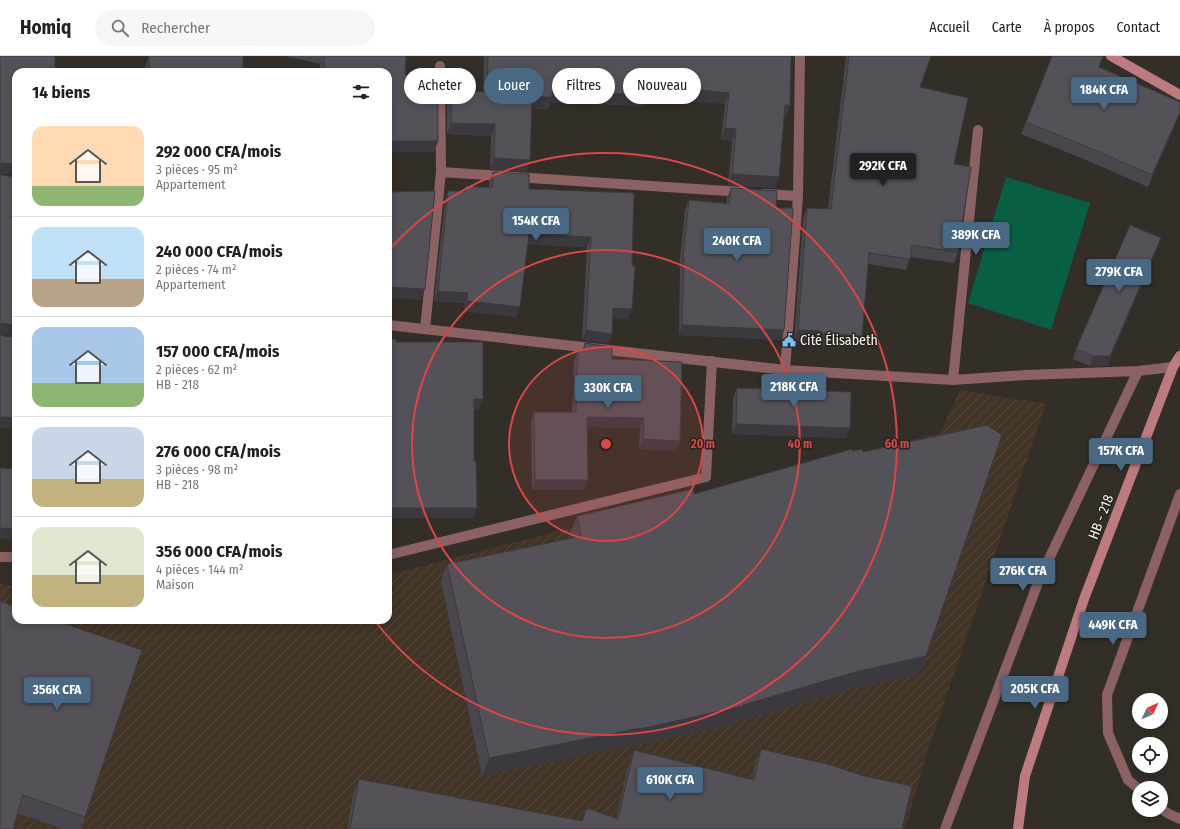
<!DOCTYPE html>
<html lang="fr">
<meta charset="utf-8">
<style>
:root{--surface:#fff;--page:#f6f6f6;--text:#202124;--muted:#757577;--line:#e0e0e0;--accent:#486883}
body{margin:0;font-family:"Fira Sans Condensed",sans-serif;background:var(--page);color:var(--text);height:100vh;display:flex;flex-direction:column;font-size:15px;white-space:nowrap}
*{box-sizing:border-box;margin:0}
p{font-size:13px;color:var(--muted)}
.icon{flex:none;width:22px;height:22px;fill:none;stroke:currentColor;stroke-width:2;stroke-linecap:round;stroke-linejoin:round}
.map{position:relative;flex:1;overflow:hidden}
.drawer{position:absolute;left:12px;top:12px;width:380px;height:556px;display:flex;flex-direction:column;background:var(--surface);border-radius:12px;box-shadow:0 2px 10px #0003}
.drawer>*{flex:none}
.top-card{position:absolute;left:404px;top:12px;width:380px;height:36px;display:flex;gap:8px}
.needle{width:26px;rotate:46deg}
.controls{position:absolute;left:1132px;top:637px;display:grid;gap:8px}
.controls a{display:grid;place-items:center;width:36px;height:36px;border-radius:50%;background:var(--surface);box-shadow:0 2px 10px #0003;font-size:20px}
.price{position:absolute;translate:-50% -34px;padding:0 9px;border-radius:4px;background:var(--accent);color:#fff;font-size:13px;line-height:26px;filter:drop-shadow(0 1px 2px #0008)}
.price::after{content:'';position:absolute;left:50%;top:24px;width:12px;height:9px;margin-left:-6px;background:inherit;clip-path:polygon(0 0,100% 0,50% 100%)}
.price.selected{background:#222;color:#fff}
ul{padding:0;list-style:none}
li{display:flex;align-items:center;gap:12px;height:100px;padding:0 20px}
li+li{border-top:1px solid var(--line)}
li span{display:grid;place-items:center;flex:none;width:112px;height:80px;border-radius:12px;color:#555}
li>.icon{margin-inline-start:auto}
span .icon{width:48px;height:48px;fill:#fffc;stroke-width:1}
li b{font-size:17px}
h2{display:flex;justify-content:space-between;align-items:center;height:48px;padding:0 20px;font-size:17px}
.tag{padding:0 14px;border-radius:18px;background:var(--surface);box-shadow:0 2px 10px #0003;font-size:14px;line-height:36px}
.tag.selected{background:var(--accent);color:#fff}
header{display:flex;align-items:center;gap:24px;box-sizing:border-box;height:56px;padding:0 20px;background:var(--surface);border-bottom:1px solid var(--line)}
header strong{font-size:19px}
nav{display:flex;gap:22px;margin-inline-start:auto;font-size:14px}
.search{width:280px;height:36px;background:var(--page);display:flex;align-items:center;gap:10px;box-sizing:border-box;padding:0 14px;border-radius:22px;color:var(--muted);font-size:15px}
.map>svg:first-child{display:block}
.industrial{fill:url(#industrial-furrows)}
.green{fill:#085f43}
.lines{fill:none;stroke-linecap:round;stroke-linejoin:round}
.street{stroke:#8b6163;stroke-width:10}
.secondary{stroke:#be7b7f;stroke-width:10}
.wall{fill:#49464d}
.shaded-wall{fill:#3c393e}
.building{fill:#555159;stroke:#3c393e}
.ring{fill:none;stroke:#db4746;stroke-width:2}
.labels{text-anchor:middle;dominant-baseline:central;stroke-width:3;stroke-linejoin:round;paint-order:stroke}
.poi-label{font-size:14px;fill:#f7f4f0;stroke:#29251f;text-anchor:start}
.street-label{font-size:14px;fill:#f7f4f0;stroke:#29251f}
.centre{fill:#db4746;stroke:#29251f;stroke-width:2}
.ring-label{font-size:12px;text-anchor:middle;font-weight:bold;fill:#db4746;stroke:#29251f;stroke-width:3;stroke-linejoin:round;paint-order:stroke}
</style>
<header>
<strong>Homiq</strong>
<div class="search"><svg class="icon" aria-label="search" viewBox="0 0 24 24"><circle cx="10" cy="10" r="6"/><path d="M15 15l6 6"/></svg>Rechercher</div>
<nav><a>Accueil</a><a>Carte</a><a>À propos</a><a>Contact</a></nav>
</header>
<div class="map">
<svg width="1180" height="773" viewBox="0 0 1180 773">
<defs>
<pattern id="industrial-furrows" width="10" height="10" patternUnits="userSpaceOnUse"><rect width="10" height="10" fill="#423426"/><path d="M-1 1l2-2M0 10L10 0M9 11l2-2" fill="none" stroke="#55483b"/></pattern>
</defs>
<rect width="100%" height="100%" fill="#332f28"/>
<!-- industrial -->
<path class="industrial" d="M960,334l86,14 -119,349 -22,76h-905v-245l16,2v34h372v-45l552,-142z"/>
<!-- green -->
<path class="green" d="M1006,121l84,26 -39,127 -83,-27z"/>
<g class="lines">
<!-- street -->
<path class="street" d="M441,116l301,20
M764,138l34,2
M388,269l397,45 168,10 73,-5 112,-4 35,-4
M425,273l16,-157 -1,-106
M785,314l13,-174 2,-140
M953,324l25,-250
M388,499l318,-78 6,-116
M0,501h16
M1139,733l-11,-9 -20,-47 -1,-38 73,-201
M1161,752l6,5 13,6
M945,773l94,-249 99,-209"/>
<!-- secondary -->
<path class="secondary" d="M1111,0l69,39
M1018,773l7,-53 59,-177 89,-232 7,-11"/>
</g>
<!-- wall -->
<path class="wall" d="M149,0h94v16h-98v-5z
M285,0h121l-1,19 33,66 -4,11h-46v-80h-68v-8z
M484,0h307l-1,49 -4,12h-2l-9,71 -47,-3 4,-44 -11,-2 4,-35 -65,-6 -2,5 -11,-1 -2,4 -95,-4 -2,7 -17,-1 -1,52 -4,11 -36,-2 1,-33 -44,-2v-31l4,-12 32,1z
M846,0h85l-11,31 34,77 4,88 -4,11 -44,-6 -4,13 -38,-6 -6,72 -4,11 -41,-3v-2l-23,-1 9,-122 4,-11 21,1z
M1099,11l81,35v11l-32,74 -69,-30 -58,-23 5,-12z
M493,116l36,17 105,4 -6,126 -15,-1 -1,16 -3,9 -27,-3 5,-93 -60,-3 -11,73 -52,-6 1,-8 -31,-2 11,-100 3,-10h17l1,-5 23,2v-6z
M731,132l45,20 8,122 -3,10 -40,-2 -62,-3 1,-67h-1l6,-58 4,-10 37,3 1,-5z
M1157,192l-50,118h-17l-17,-7 3,-10z
M585,287l27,16 68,82 -4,10 -37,-2 1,-21 -53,-1 1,53 -4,10h-52l-1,-68 3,-10h38l2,-51 4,-10h4z
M737,332l113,40 -4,10 -114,-4 1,-36z
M852,395l67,223 -66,15 -116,33v1l-104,23 1,-1 -152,31 -41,-195 6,-17 124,-26 -1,-4 7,-18 117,-22z
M0,545l85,216 -4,12h-18l-46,-16z
M761,693l141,80h-555l6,-34 6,-16 223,42 5,-13 29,10 12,-51 6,-17 118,30 3,-15z"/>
<!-- shaded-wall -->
<path class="shaded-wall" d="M663,30l66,7 -4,11 -65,-6 -2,5 -11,-1 -2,4 -95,-4 -2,7 -20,-1 4,-11 20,-6h98z
M785,49h5l-4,12 -5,-1z
M1180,56v1l-32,74 4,-12z
M451,67l44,1 -4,12 -44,-2z
M725,72l11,1 -4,12 -11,-2z
M388,85h50l-4,11h-46z
M494,102l36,2 -4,11 -36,-2z
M1,107l15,1v8l-1,2h-15v-10z
M732,118l47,3 -4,11 -47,-3z
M529,178l62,3 -4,10 -62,-3z
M1161,182l-4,10 -50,118h-17l3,-10z
M683,202h1l-4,10h-1z
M388,231l37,2 -4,11 -33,-2z
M438,235l30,2 -3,10 -31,-2z
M467,245l53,6 -4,10 -52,-6z
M613,252l19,1 -4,10 -19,-1z
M2,267l14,2v11l-16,-2v-9z
M682,269l62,3 -3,10 -62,-3z
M744,272l40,2 -3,10 -40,-2z
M586,274l26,4 -3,9 -27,-3z
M798,274l23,1 -4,11 -23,-1z
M821,277l41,3 -4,11 -41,-3z
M474,343h9l-4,10h-9z
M0,361l16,1v11l-16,-1z
M587,361l57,1 -4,10 -56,-1z
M736,368l114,4 -4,10 -114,-4z
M643,383l37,2 -4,10 -37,-2z
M535,424h53l-4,10h-52z
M388,452h89l-4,10h-85z
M0,472l16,1v11l-16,-1z
M926,600l-7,18 -66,15 -116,33v1l-104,23 7,-17 103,-24 116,-34z
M640,672l-6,17 -152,31 7,-18z"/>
<!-- building -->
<path class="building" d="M0,0h55v16h-39v92l-15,-1 -1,1z
M149,0h94v16h-94z
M324,0h82l-1,19h33v66h-50v-69h-64z
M488,0h303l-1,49h-5l-6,72 -47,-3 4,-45 -11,-1 4,-35 -66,-7 -1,5h-12v4l-98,-4v6h-20l-2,63 -36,-2 1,-34 -44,-1v-32l36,1z
M849,0h82l-11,31 48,11 -14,66 17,3 -13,85 -46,-7 -2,14 -41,-6 -7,83 -41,-3v-2l-23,-1 9,-122 24,1z
M1052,0h51l-4,11 81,35v10l-28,63 -69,-30 -57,-23z
M493,116l36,2v15l105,4 -2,73h3l-3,43 -19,-1 -1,26 -26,-4 5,-93 -62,-3 -9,73 -53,-6 1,-8 -30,-2 10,-100h18v-5l26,2z
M0,118l1,1 15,2v148l-14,-2 -2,2z
M731,132l46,3 -1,17h17l-9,122 -40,-2 -62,-3 2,-67h-1l6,-58 40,4z
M435,135l-10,98 -37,-2v-95z
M1130,169l31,13 -51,118h-17l-17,-7z
M0,278l3,2 13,1v81l-16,-1z
M388,283h8v3h87v57h-9v62h2l1,47h-89z
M585,287l27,4v12l70,3 -2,79 -37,-2 1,-21 -57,-1 1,63h-53l-1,-68h42l2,-61h6z
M737,332l114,4 -1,36 -114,-4z
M987,369l15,10 -76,221 -67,15 -116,34v1l-103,23v-1l-151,30 -42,-194 134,-28 -4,-20 116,-27 1,5 158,-45v2l10,-2 1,3z
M0,412l16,1v60l-16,-1z
M0,545l16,6v13h38l88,30 -57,167 -62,-22 -10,34h-13z
M761,693l70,16 33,11 48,10 -10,43h-552l9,-50 223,42 5,-13 31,11 16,-69 120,30z"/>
<!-- distance rings -->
<circle cx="606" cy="388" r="97" fill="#db4746" fill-opacity=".12"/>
<g class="ring">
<circle cx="606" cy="388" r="97"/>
<circle cx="606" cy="388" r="194"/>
<path d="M388 195A291 291 0 1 1 375 565"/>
</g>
<!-- icons -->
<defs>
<g id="civic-bare" transform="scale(1.08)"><path d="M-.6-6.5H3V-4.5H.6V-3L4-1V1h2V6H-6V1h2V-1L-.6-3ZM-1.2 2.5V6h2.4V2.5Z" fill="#7abff8" stroke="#29251f" stroke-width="2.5" paint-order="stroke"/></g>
</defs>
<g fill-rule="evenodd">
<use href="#civic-bare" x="789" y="284"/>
</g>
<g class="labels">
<!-- poi labels -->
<g class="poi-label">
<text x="800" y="284">Cité Élisabeth</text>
</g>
<!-- street labels -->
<g class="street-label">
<text transform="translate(1101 461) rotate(-69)">HB - 218</text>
</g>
</g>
<circle cx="606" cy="388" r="6" class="centre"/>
<g class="ring-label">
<text x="703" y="392">20 m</text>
<text x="800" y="392">40 m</text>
<text x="897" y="392">60 m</text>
</g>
</svg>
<div class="controls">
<a><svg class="needle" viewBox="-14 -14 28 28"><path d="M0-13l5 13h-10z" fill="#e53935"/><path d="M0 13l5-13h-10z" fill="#757577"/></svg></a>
<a><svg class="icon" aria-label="locate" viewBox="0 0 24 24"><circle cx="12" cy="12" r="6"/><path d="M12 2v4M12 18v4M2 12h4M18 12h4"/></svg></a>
<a><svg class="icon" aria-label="layers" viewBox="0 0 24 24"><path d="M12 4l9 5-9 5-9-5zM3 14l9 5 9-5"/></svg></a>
</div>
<b class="price" style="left:1104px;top:55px">184K CFA</b>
<b class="price selected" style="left:883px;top:131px">292K CFA</b>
<b class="price" style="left:536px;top:186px">154K CFA</b>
<b class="price" style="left:976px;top:200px">389K CFA</b>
<b class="price" style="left:737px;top:206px">240K CFA</b>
<b class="price" style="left:1119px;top:237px">279K CFA</b>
<b class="price" style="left:794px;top:352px">218K CFA</b>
<b class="price" style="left:608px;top:353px">330K CFA</b>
<b class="price" style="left:1121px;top:416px">157K CFA</b>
<b class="price" style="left:1023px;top:536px">276K CFA</b>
<b class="price" style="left:1113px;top:590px">449K CFA</b>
<b class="price" style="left:1035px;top:654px">205K CFA</b>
<b class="price" style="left:57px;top:655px">356K CFA</b>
<b class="price" style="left:670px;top:745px">610K CFA</b>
<div class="top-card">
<a class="tag">Acheter</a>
<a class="tag selected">Louer</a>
<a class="tag">Filtres</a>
<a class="tag">Nouveau</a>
</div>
<section class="drawer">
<h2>14 biens<svg class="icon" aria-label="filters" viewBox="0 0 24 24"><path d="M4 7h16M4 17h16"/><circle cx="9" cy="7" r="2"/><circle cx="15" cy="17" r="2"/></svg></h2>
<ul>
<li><span style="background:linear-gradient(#ffd9b3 75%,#8fb573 0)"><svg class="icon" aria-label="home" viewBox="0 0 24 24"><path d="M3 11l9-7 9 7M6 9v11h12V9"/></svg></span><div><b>292 000 CFA/mois</b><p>3 pièces · 95 m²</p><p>Appartement</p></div></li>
<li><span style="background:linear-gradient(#bfe0f5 65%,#b9a48a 0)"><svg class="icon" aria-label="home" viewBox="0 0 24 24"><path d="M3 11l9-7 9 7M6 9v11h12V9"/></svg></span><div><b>240 000 CFA/mois</b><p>2 pièces · 74 m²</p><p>Appartement</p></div></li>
<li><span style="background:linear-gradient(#a9c7e8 70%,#8fb573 0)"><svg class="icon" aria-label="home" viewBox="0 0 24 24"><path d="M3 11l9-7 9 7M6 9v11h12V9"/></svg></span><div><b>157 000 CFA/mois</b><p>2 pièces · 62 m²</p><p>HB - 218</p></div></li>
<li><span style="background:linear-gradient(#c9d6e8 65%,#c2b280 0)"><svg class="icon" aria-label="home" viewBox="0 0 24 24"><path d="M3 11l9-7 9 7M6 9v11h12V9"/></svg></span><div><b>276 000 CFA/mois</b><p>3 pièces · 98 m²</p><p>HB - 218</p></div></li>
<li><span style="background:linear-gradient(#dfe7d0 60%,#c2b280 0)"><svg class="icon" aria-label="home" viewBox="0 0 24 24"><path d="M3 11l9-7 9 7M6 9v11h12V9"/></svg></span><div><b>356 000 CFA/mois</b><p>4 pièces · 144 m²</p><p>Maison</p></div></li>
</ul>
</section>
</div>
